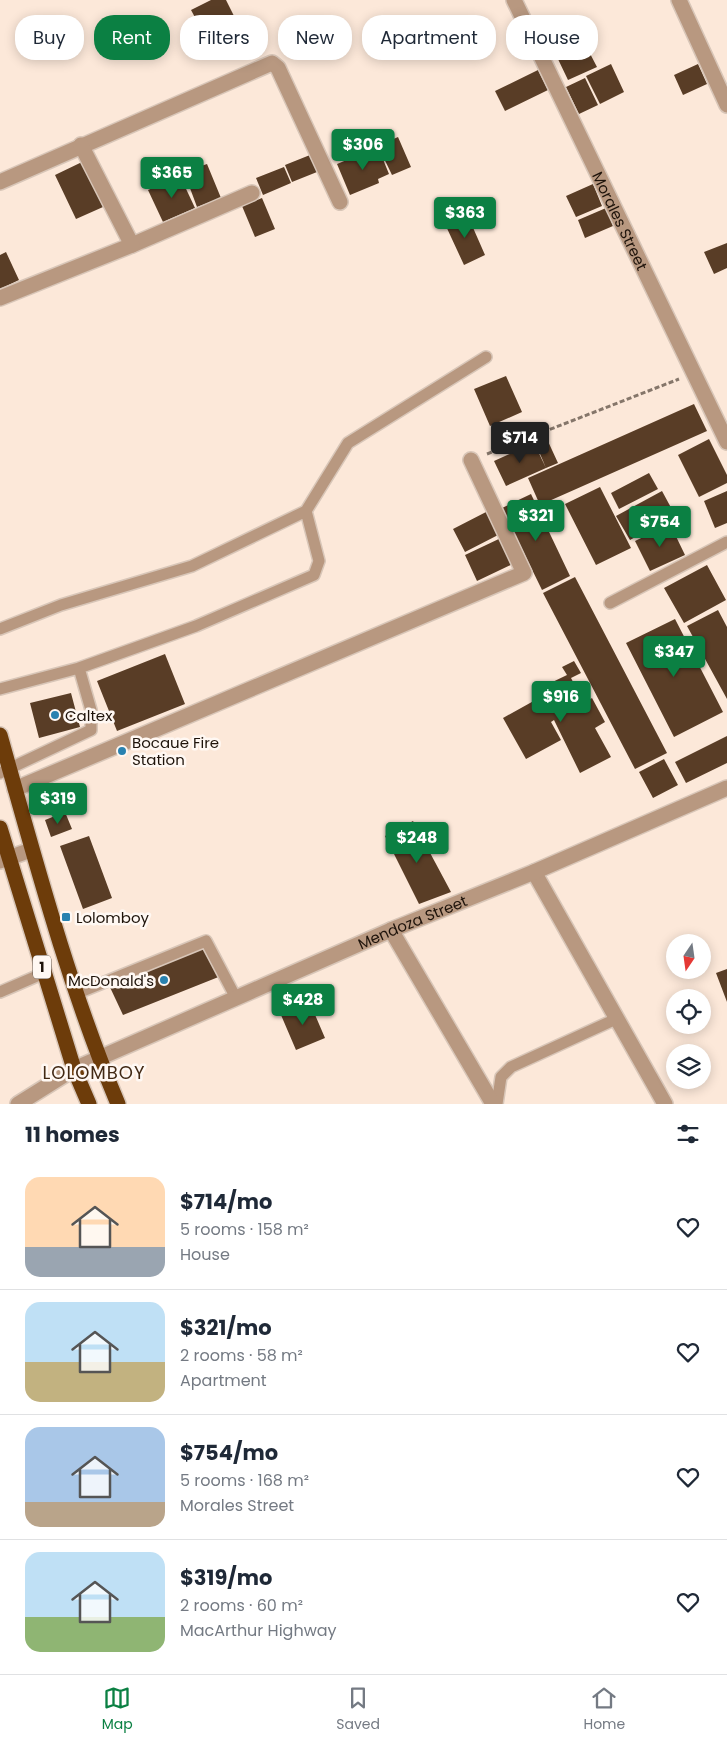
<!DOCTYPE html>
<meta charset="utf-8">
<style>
:root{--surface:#fff;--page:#f6f6f7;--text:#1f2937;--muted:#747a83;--line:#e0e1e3;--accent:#0b8043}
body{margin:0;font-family:Poppins,sans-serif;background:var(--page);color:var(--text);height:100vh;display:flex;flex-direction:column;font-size:19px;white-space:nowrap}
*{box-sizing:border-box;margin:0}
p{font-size:16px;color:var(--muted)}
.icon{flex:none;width:28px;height:28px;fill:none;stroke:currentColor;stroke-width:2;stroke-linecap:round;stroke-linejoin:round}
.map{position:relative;height:1104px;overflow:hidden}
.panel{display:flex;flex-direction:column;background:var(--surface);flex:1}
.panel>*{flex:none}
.banner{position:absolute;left:15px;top:15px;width:698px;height:45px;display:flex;gap:10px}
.needle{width:32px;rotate:193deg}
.fabs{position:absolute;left:666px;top:934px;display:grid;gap:10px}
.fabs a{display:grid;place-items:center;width:45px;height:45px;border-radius:50%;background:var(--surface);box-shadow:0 2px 12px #0003;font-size:25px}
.price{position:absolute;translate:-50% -42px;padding:0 11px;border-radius:5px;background:var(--accent);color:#fff;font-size:16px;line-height:32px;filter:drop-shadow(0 1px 2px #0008)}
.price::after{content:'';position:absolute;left:50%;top:30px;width:15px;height:11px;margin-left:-8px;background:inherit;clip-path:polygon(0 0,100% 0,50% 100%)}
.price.selected{background:#222;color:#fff}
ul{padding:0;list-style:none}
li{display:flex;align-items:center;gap:15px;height:125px;padding:0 25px}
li+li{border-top:1px solid var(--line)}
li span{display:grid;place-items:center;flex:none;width:140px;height:100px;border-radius:15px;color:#555}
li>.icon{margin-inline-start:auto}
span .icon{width:60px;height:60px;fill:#fffc;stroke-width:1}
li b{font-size:21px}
h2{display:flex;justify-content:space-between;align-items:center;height:60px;padding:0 25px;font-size:21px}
.pill{padding:0 18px;border-radius:20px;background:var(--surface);box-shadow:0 2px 12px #0003;font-size:18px;line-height:45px}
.pill.selected{background:var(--accent);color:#fff}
.menu{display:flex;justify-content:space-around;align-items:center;height:70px;border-top:1px solid var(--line);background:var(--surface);font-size:14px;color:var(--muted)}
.menu a{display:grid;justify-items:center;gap:2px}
.menu .selected{color:var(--accent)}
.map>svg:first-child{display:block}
.building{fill:#593d26}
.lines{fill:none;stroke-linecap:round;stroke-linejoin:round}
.lane-casing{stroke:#d8c6b8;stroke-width:14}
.street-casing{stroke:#d8c6b8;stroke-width:18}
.highway-casing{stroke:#d8c6b8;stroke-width:18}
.path{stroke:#85766a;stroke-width:3;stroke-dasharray:5 2.5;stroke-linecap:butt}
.lane{stroke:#b89880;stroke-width:11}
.street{stroke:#b89880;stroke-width:15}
.highway{stroke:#6d3c0a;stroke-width:15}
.poi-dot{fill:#2982b0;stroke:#fff8f3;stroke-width:2}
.labels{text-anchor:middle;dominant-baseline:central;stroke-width:5;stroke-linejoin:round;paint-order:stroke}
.shield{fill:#fff8f3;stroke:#625850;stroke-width:1}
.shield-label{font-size:14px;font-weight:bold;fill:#1e130a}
.street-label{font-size:15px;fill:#1e130a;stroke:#fff8f3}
.poi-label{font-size:15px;fill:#1e130a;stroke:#fff8f3;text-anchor:start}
.quarter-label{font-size:18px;letter-spacing:1px;fill:#422914;stroke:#fff8f3}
</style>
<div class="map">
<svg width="727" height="1104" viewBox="0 0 727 1104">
<rect width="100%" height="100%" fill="#fce8d9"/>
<!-- building -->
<path class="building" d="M211,0h15l9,18 -31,16 -13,-24z
M585,44l12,23 -29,13 -11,-23z
M611,64l13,28 -24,12 -14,-28z
M698,64l9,20 -24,11 -9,-20z
M538,70l10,20 -43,21 -10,-20z
M585,78l13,27 -19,9 -13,-27z
M398,137l13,30 -19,8 -14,-29z
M378,147l11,27 -11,5 1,4 -29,12 -13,-31z
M315,153l7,17 -30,12 -7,-17z
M82,162l21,45 -27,12 -21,-44z
M207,164l14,34 -24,9 -13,-35z
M284,167l7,16 -28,12 -7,-17z
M180,176l15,32 -32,14 -15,-32z
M593,184l9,22 -26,11 -10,-21z
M262,198l13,31 -20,8 -13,-31z
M606,208l7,18 -28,12 -7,-18z
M467,214l18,41 -21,10 -19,-41z
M727,243v25l-13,6 -10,-22z
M6,252l13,28 -19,9v-34z
M506,376l16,36 -32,14 -16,-37z
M694,404l13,27 -167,74 -12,-27z
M546,437l12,26 -12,5 -11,-26z
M709,439l18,36v8l-28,14 -21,-42z
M534,443l12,25 -40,18 -12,-25z
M649,473l9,16 -39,20 -8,-16z
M600,487l31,61 -35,17 -31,-61z
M662,491l13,24 -45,25 -14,-24z
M727,491v32l-12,5 -11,-27z
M531,494l39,82 -28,14 -40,-82z
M488,511l12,23 -35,18 -12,-23z
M670,524l15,31 -35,16 -15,-30z
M503,537l12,26 -38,18 -12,-26z
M707,565l19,35 -42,23 -20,-35z
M575,577l92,176 -32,16 -92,-176z
M718,610l9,17v72l-40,-73z
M675,619l48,93 -49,25 -48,-94z
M165,654l20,50 -68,27 -20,-50z
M574,661l7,12 -10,5 13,25 8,-5 13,24 -10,6 16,29 -31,16 -26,-53 -3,2 10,18 -35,19 -23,-41 36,-20 4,8 3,-1 -8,-16 29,-14 -5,-8z
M71,693l9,34 -41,11 -9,-35z
M727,736v27l-41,20 -11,-21z
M664,759l14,26 -25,13 -14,-26z
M65,812l7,17 -21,8 -6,-17z
M413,821l38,71 -32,12 -34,-68z
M89,836l23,62 -29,11 -23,-63z
M204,944l17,32 -98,39 -15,-32z
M727,969v33l-11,-29z
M310,1003l15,35 -29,12 -15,-35z"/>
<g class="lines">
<!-- lane casing -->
<g class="lane-casing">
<path id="lane" d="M610,603l117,-61
M0,629l61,-24 131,-39 114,-55 42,-68 138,-86
M79,668l117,-42 118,-51 5,-14 -13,-50
M0,689l79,-21 12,42v20l-91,43
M0,992l44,-19
M78,993l128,-52 30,57
M497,1104l4,-27 10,-10 105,-48"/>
</g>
<!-- street casing -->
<g class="street-casing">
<g id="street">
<path id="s1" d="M514,0l213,442"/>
<path d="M679,0l48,105"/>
<path d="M0,182l272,-119 6,5 62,134"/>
<path d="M132,245l120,-52"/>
<path d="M0,298l132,-53 -51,-100"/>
<path d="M15,789l509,-216 -53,-113"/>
<path d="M0,861l31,-11"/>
<path d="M534,872l131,232"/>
<path d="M391,930l102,174"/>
<path id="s2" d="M18,1104l56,-35 317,-139 143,-58 193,-84"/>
</g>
</g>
<!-- highway casing -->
<g class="highway-casing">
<path id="highway" d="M0,735c35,124 68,250 118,369
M0,828l74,241 15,35"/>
</g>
<!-- path -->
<path class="path" d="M487,454l192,-75"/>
<!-- lane -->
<use href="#lane" class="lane"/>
<!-- street -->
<use href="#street" class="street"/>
<!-- highway -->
<use href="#highway" class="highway"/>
</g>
<!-- markers -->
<g class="poi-dot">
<circle cx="55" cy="715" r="5"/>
<circle cx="122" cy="751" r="5"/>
<rect x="61" y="912" width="10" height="10" rx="2.5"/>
<circle cx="164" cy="980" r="5"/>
</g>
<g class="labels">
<!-- shield labels -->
<rect class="shield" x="33" y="955.5" width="18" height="23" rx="4"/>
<g class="shield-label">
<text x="42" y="967">1</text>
</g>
<!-- street labels -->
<g class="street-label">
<text stroke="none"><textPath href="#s1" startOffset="245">Morales Street</textPath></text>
<text stroke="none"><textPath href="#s2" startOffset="435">Mendoza Street</textPath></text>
</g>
<!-- poi labels -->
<g class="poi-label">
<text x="65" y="715">Caltex</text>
<text x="132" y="742">Bocaue Fire<tspan x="132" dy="17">Station</tspan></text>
<text x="76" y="917">Lolomboy</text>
<text x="154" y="980" text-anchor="end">McDonald's</text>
</g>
<!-- quarter labels -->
<g class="quarter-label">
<text x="94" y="1072">LOLOMBOY</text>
</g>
</g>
</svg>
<div class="fabs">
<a><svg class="needle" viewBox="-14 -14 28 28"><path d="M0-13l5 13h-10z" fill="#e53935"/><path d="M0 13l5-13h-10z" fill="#747a83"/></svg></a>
<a><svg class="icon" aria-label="locate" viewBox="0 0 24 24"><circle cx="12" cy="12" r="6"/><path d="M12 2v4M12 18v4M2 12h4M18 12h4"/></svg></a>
<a><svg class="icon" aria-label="layers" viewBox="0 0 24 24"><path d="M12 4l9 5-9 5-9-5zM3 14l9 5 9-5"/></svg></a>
</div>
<b class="price" style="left:363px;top:171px">$306</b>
<b class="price" style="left:172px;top:199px">$365</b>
<b class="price" style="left:465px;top:239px">$363</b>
<b class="price selected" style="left:520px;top:464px">$714</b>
<b class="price" style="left:536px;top:542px">$321</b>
<b class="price" style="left:660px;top:548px">$754</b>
<b class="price" style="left:674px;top:678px">$347</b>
<b class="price" style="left:561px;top:723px">$916</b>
<b class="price" style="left:58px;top:825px">$319</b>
<b class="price" style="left:417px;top:864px">$248</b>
<b class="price" style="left:303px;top:1026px">$428</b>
<div class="banner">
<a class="pill">Buy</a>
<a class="pill selected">Rent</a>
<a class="pill">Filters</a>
<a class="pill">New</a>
<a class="pill">Apartment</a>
<a class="pill">House</a>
</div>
</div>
<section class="panel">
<h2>11 homes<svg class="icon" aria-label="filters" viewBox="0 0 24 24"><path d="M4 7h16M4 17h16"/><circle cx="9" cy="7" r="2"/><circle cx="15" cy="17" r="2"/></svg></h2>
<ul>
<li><span style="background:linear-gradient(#ffd9b3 70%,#9aa5b1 0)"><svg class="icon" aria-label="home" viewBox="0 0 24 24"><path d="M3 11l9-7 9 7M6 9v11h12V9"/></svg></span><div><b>$714/mo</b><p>5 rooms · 158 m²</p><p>House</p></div><svg class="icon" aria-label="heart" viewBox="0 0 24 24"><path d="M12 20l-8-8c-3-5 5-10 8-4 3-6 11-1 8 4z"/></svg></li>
<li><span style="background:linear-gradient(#bfe0f5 60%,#c2b280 0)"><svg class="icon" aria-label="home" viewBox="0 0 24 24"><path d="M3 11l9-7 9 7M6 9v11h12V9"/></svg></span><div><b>$321/mo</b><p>2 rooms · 58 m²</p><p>Apartment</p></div><svg class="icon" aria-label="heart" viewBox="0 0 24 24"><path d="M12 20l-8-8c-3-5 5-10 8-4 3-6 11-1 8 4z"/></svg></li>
<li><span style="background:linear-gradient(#a9c7e8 75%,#b9a48a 0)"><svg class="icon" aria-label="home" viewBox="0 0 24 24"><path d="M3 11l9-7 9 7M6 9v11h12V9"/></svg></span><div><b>$754/mo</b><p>5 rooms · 168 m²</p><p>Morales Street</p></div><svg class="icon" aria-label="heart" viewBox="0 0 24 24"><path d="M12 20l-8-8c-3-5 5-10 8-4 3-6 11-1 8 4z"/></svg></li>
<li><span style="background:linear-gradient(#bfe0f5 65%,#8fb573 0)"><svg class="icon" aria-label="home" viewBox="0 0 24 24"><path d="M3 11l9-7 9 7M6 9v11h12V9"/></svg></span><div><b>$319/mo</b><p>2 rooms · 60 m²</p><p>MacArthur Highway</p></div><svg class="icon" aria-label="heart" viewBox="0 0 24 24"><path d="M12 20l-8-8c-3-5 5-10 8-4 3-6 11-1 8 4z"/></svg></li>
</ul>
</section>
<nav class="menu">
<a class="selected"><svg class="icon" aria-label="map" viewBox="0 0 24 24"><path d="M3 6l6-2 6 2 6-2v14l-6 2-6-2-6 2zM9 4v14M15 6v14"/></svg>Map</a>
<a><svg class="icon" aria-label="saved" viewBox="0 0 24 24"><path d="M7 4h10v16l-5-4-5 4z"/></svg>Saved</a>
<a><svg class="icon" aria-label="home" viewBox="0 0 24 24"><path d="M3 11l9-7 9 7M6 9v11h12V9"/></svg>Home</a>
</nav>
